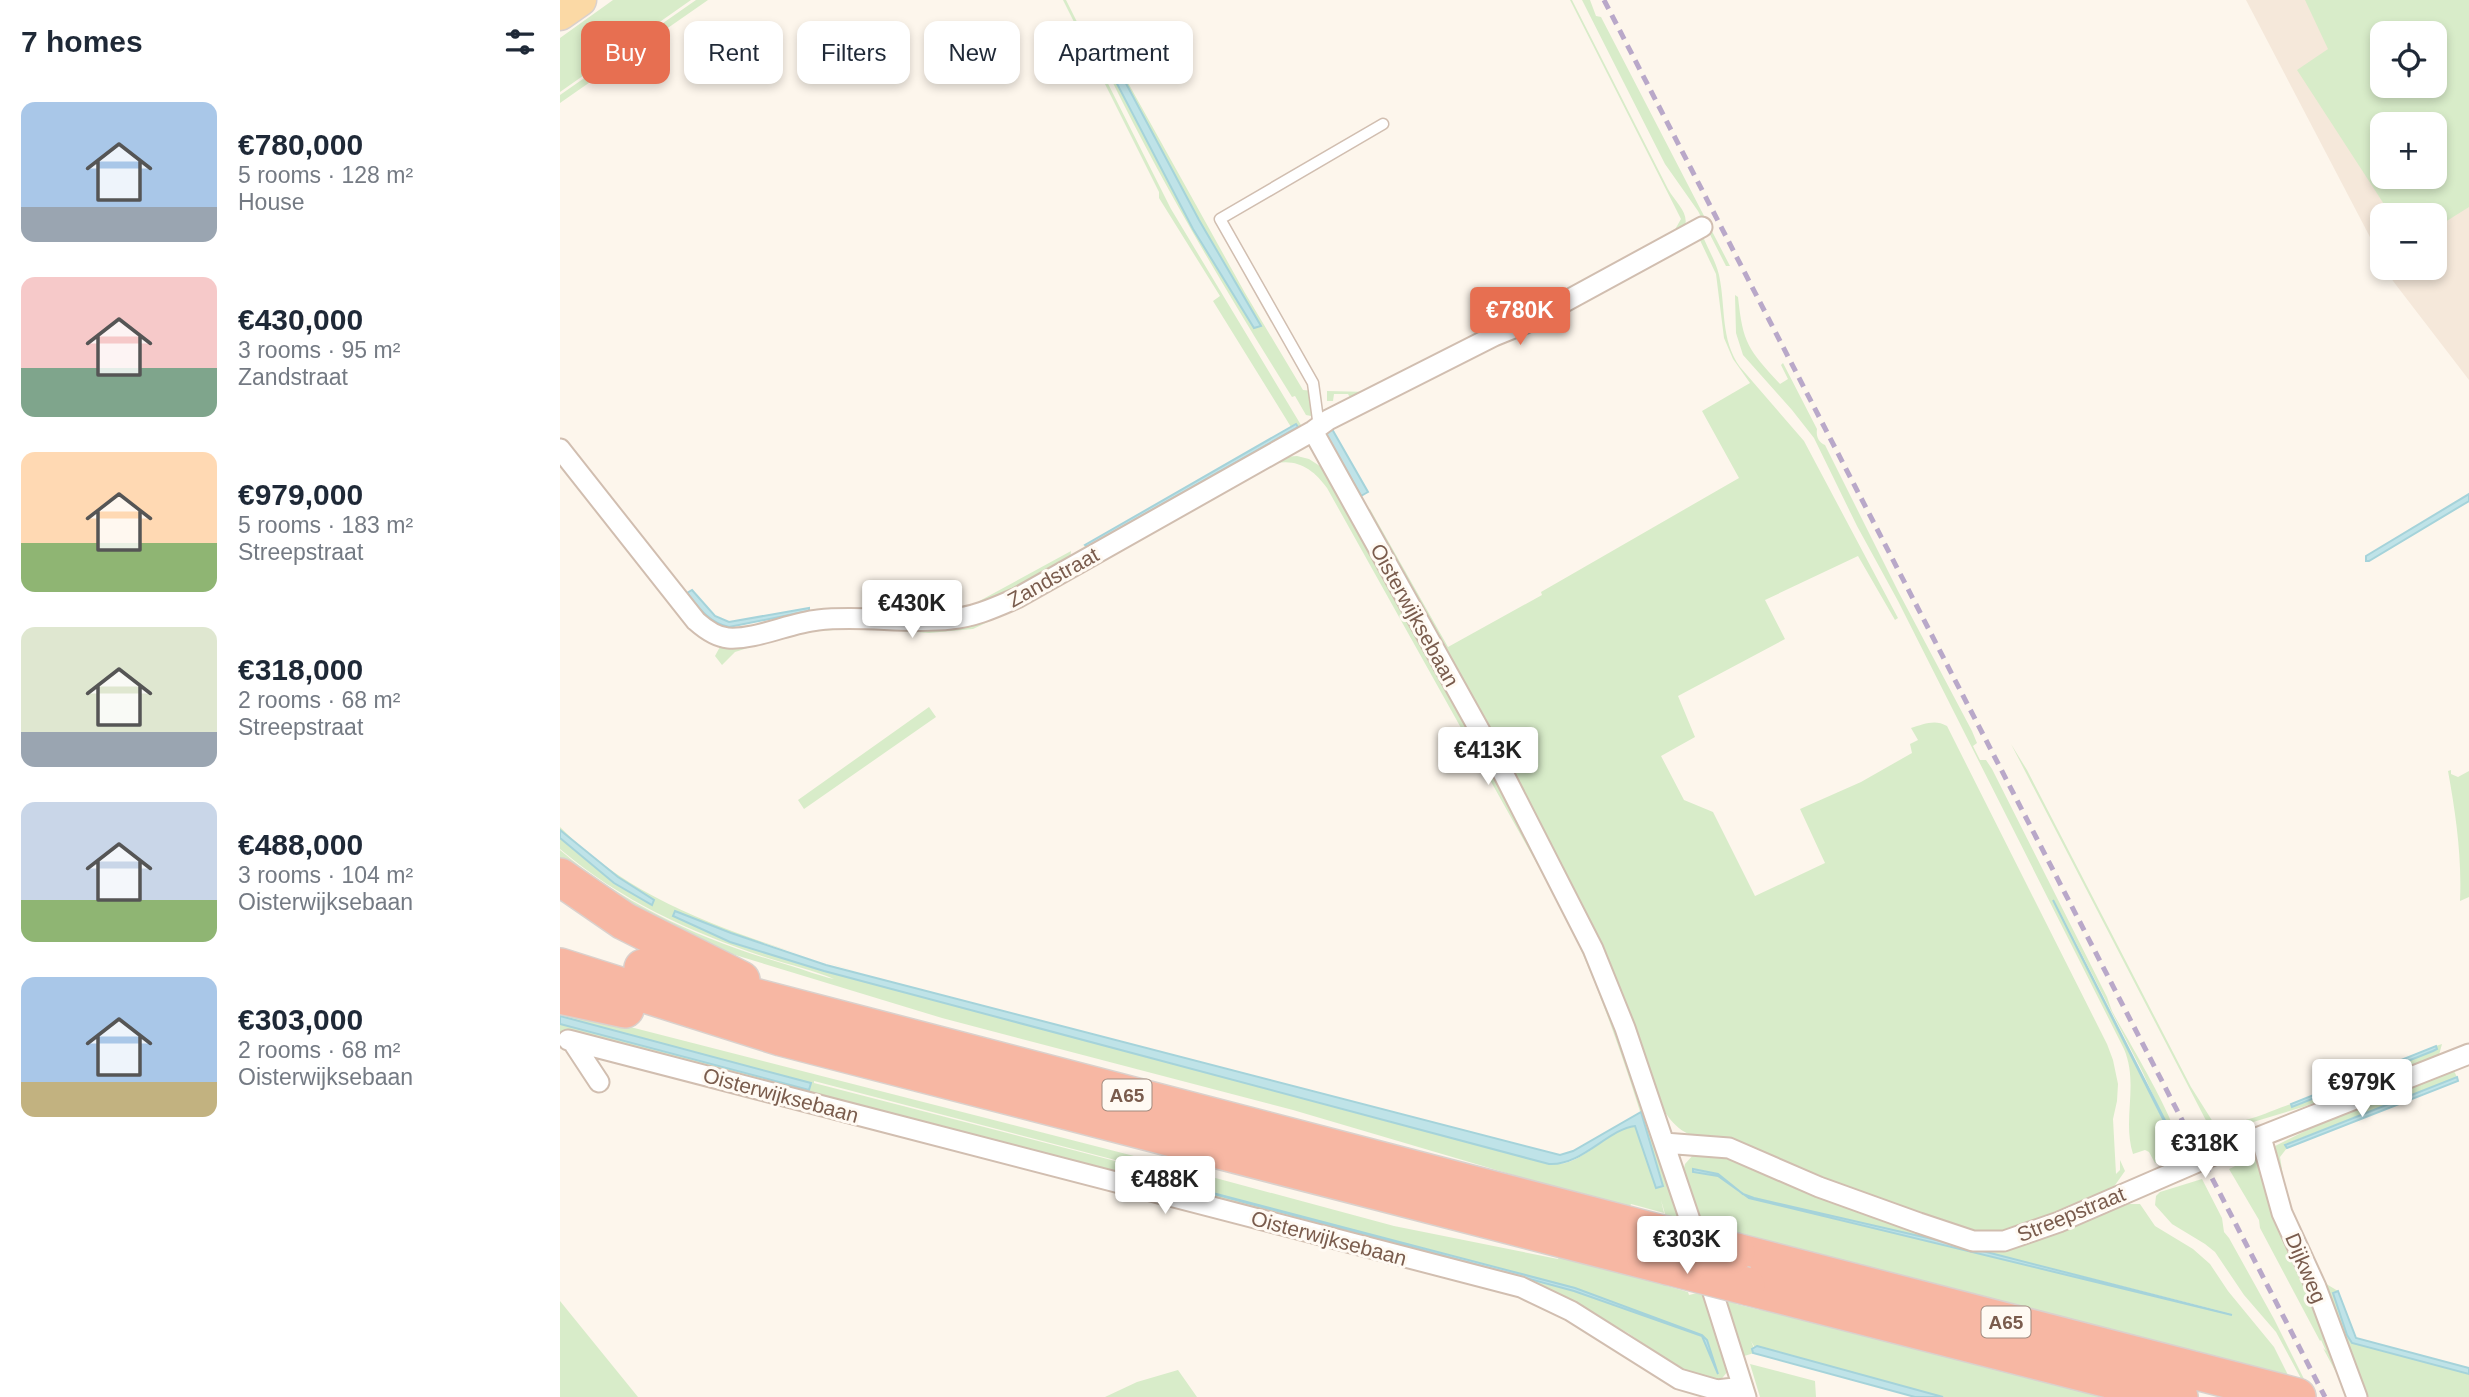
<!DOCTYPE html>
<meta charset="utf-8">
<style>
:root{--surface:#fff;--page:#f2f2f3;--text:#1f2937;--muted:#747a83;--accent:#e76f51}
body{margin:0;font-family:Helvetica,sans-serif;background:var(--page);color:var(--text);height:100vh;display:flex;flex-direction:column;font-size:26px;white-space:nowrap}
*{box-sizing:border-box;margin:0}
p{font-size:23px;color:var(--muted)}
.icon{flex:none;width:38px;height:38px;fill:none;stroke:currentColor;stroke-width:2;stroke-linecap:round;stroke-linejoin:round}
.map{position:relative;flex:1;overflow:hidden}
.drawer{display:flex;flex-direction:column;background:var(--surface);width:560px}
.drawer>*{flex:none}
.banner{position:absolute;left:21px;top:21px;width:665px;height:63px;display:flex;gap:14px}
.tools{position:absolute;left:1810px;top:21px;display:grid;gap:14px}
.tools a{display:grid;place-items:center;width:77px;height:77px;border-radius:14px;background:var(--surface);box-shadow:0 4px 10px #0003;font-size:35px}
.price{position:absolute;translate:-50% -60px;padding:0 16px;border-radius:7px;background:#fff;color:#222;font-size:23px;line-height:46px;filter:drop-shadow(0 2px 4px #0008)}
.price::after{content:'';position:absolute;left:50%;top:42px;width:21px;height:16px;margin-left:-10px;background:inherit;clip-path:polygon(0 0,100% 0,50% 100%)}
.price.selected{background:var(--accent);color:#fff}
ul{padding:0;list-style:none}
li{display:flex;align-items:center;gap:21px;height:175px;padding:0 21px}
li span{display:grid;place-items:center;flex:none;width:196px;height:140px;border-radius:14px;color:#555}
li>.icon{margin-inline-start:auto}
span .icon{width:84px;height:84px;fill:#fffc;stroke-width:1}
li b{font-size:30px}
h2{display:flex;justify-content:space-between;align-items:center;height:84px;padding:0 21px;font-size:30px}
.tag{padding:0 24px;border-radius:14px;background:var(--surface);box-shadow:0 4px 10px #0003;font-size:24px;line-height:63px}
.tag.selected{background:var(--accent);color:#fff}
main{display:flex;flex:1;min-height:0}
.map>svg:first-child{display:block}
.residential{fill:#f5e8da;fill-rule:evenodd}
.green{fill:#d8ecc9;fill-rule:evenodd}
.water{fill:#bfe3e8;stroke:#a5d3da;stroke-width:2}
.lines{fill:none;stroke-linecap:round;stroke-linejoin:round}
.lane-casing{stroke:#d1beb0;stroke-width:13}
.street-casing{stroke:#d1beb0;stroke-width:23}
.primary-casing{stroke:#dad1cd;stroke-width:35}
.highway-casing{stroke:#dad1cd;stroke-width:40}
.lane{stroke:#fff;stroke-width:10}
.street{stroke:#fff;stroke-width:19}
.primary{stroke:#fbd9a5;stroke-width:32}
.highway{stroke:#f7b7a3;stroke-width:37}
.rail{stroke:#b9a8c9;stroke-width:5;stroke-dasharray:10 7;stroke-linecap:butt}
.highway-bridge-casing{stroke:#dad1cd;stroke-width:40;stroke-linecap:butt}
.highway-bridge{stroke:#f7b7a3;stroke-width:37}
.labels{text-anchor:middle;dominant-baseline:central;stroke-width:6;stroke-linejoin:round;paint-order:stroke}
.shield{fill:#fffaf3;stroke:#a28b7f;stroke-width:2}
.shield-label{font-size:19px;font-weight:bold;fill:#7a5c4d}
.street-label{font-size:21px;fill:#7a5c4d;stroke:#fffaf3}
</style>
<main>
<section class="drawer">
<h2>7 homes<svg class="icon" aria-label="filters" viewBox="0 0 24 24"><path d="M4 7h16M4 17h16"/><circle cx="9" cy="7" r="2"/><circle cx="15" cy="17" r="2"/></svg></h2>
<ul>
<li><span style="background:linear-gradient(#a9c7e8 75%,#9aa5b1 0)"><svg class="icon" aria-label="home" viewBox="0 0 24 24"><path d="M3 11l9-7 9 7M6 9v11h12V9"/></svg></span><div><b>€780,000</b><p>5 rooms · 128 m²</p><p>House</p></div></li>
<li><span style="background:linear-gradient(#f6c9c9 65%,#7fa58c 0)"><svg class="icon" aria-label="home" viewBox="0 0 24 24"><path d="M3 11l9-7 9 7M6 9v11h12V9"/></svg></span><div><b>€430,000</b><p>3 rooms · 95 m²</p><p>Zandstraat</p></div></li>
<li><span style="background:linear-gradient(#ffd9b3 65%,#8fb573 0)"><svg class="icon" aria-label="home" viewBox="0 0 24 24"><path d="M3 11l9-7 9 7M6 9v11h12V9"/></svg></span><div><b>€979,000</b><p>5 rooms · 183 m²</p><p>Streepstraat</p></div></li>
<li><span style="background:linear-gradient(#dfe7d0 75%,#9aa5b1 0)"><svg class="icon" aria-label="home" viewBox="0 0 24 24"><path d="M3 11l9-7 9 7M6 9v11h12V9"/></svg></span><div><b>€318,000</b><p>2 rooms · 68 m²</p><p>Streepstraat</p></div></li>
<li><span style="background:linear-gradient(#c9d6e8 70%,#8fb573 0)"><svg class="icon" aria-label="home" viewBox="0 0 24 24"><path d="M3 11l9-7 9 7M6 9v11h12V9"/></svg></span><div><b>€488,000</b><p>3 rooms · 104 m²</p><p>Oisterwijksebaan</p></div></li>
<li><span style="background:linear-gradient(#a9c7e8 75%,#c2b280 0)"><svg class="icon" aria-label="home" viewBox="0 0 24 24"><path d="M3 11l9-7 9 7M6 9v11h12V9"/></svg></span><div><b>€303,000</b><p>2 rooms · 68 m²</p><p>Oisterwijksebaan</p></div></li>
</ul>
</section>
<div class="map">
<svg width="1909" height="1397" viewBox="0 0 1909 1397">
<rect width="100%" height="100%" fill="#fdf6ec"/>
<!-- residential -->
<path class="residential" d="M1686,0h223v380l-76,-99 -7,-13h48v-53h-52v45zM1822,33h52v53h-52zM1822,124h52v53h-52z"/>
<!-- green -->
<path class="green" d="M53,0h78l-131,92v-54z
M136,0h12l-148,103v-8z
M503,0h3l105,209 130,216v2l-211,122 -9,-4 6,2 209,-123 -5,3 -78,-126 7,-5 -61,-98v-6z
M1010,0h2l96,189c9,16 25,26 14,44l-329,170 -5,-9h-14l-1,7h-6v-10l43,1 291,-149 12,-10 8,-14z
M1022,0h8l6,16 5,1 129,249h-4l-28,-55 -33,-47z
M1745,0h164v207l-35,22v-14h-43l-94,-145 31,-21zM1822,33h52v53h-52zM1874,124v53h-52v-53z
M562,72l123,221 58,97 10,1 -2,25 -5,-1 -11,-19 -3,1c-65,-104 -127,-208 -181,-318l4,-3 78,153 61,99 -56,-109 -79,-146z
M1138,236l6,3c5,12 12,23 15,36 7,32 1,64 21,92l64,74 94,177 -3,2 -37,-64 -93,44 20,39 -107,57 17,41 -34,19 23,44 29,12 42,84 70,-33 -25,-54 61,-27 51,-29 -2,-9 8,-4 -7,-12c13,-4 24,-9 36,-2l160,318 6,16 5,24 -1,17 -4,18 3,55 4,-4v-10l5,11 -12,17 -27,15 -78,29 -29,-1 -59,-14 -229,-82c-36,-14 -45,-74 -56,-107l-268,-517 3,-2 78,138 94,-52 -1,-3 198,-114 -37,-67 48,-28 -17,-24 -9,-21 -8,-64z
M1175,295l3,2c5,47 10,52 42,87l8,-5 -7,-14 2,-2 34,66c-1,7 1,13 8,16l73,146 74,140 5,12 -4,3 7,14h6l6,9 115,228 5,14c11,21 72,121 66,137l7,-1 -30,16 -6,-11 -4,-2 -12,4c-11,-35 6,-70 -9,-105l-226,-448 -41,-75 -43,-88 -22,-28 -49,-55 -7,-22zM1496,904l87,169 30,66z
M737,456l12,3 17,11 143,251 129,252 83,244 -3,1 27,75 23,78 -9,11 -28,-5 -63,-44 -50,-27 -846,-232 -172,-42v-8l249,66 2,-6 -251,-68v-7l574,147 260,70 164,33 1,-2 12,2 96,24v3l21,6 1,3 8,-2 -23,-74 -7,2 -6,-21 3,13 -33,-9 -2,5 -336,-99 -351,-92 -210,-64 -64,-27 -108,-69v-8c67,57 145,91 228,115 15,4 31,11 46,14 -21,-9 -44,-14 -66,-21 -76,-25 -147,-57 -208,-109v-11l54,45 40,17 -36,-23 -58,-47v-3c82,84 196,113 304,147l-133,-41 -56,-22 149,60 671,179c15,3 53,15 66,14 26,-4 49,-35 74,-38l21,62 7,-3c-29,-94 -58,-189 -102,-278l-234,-419c-12,-17 -28,-29 -50,-25l-249,140 -55,26 -44,4 -69,-5 -52,4 -4,-2 -69,22 -13,13 -7,-9 7,-13 82,-16 145,-2 334,-168zM254,1081l305,80v1l-305,-79zM718,1211l297,77 127,47 5,5 11,34 -16,-38 -128,-45z
M511,551l-1,10 -96,48 -2,-4z
M369,707l7,10 -132,92 -6,-9z
M1451,744l16,26 164,317 22,35c21,7 57,-11 78,-18l1,3 141,-56 4,-2 -1,-3 6,-2 -3,11 -136,52 -73,22 -15,1 -2,4z
M1891,770v4l7,3 11,-6v126l-9,4c2,-43 -4,-86 -12,-130z
M1893,1069l4,8 -171,67 1,4 -7,9 9,56 34,69 15,9 -5,2 24,51 112,30v23h-108l-73,-181 -13,-70 50,-25z
M1157,1152l254,87 155,-35h14l15,22 38,23 17,15 18,27 46,56 16,32 -553,-143v-3l-25,-7 24,78 24,6 1,-2 345,89h-163l-186,-50 -2,1 -4,-7 3,7 -2,2 2,3 -13,4 -15,-56 -43,-129 2,-8 8,-9zM1133,1169c35,3 35,21 61,29l213,49 265,67 -483,-116 -31,-22z
M1698,1155l91,242 -26,-49 3,3 -5,-11 -1,1 -60,-113 -1,-8 -30,-51z
M1642,1179l20,39 2,14 5,6 45,81 33,66 4,12 -35,-65 -32,-37 -29,-43 -10,-8 -33,-20 -17,-19 1,-9 4,-4z
M0,1301l78,96h-78z
M1190,1364l65,17 1,16h-56z
M618,1370l19,27h-92l32,-15z"/>
<!-- water -->
<path class="water" d="M557,73l5,3 77,144 62,106 -7,2 -61,-99 -78,-149z
M736,424l2,3 -211,120 -2,-2z
M772,429l36,63 -7,4 -35,-62z
M1909,494v7l-100,60h-3v-5z
M132,590l23,26 14,6 80,-14v3l-80,16c-20,-4 -30,-19 -42,-34z
M0,830l58,47 36,23 -2,5 -38,-22 -54,-45z
M1493,900l123,242 -3,-3z
M115,911l56,22 95,32 734,190 13,-4 68,-39 22,74 -7,2 -21,-62c-27,3 -53,40 -86,38l-725,-193 -94,-29 -57,-26z
M0,1016l251,67 -2,7 -249,-66z
M1876,1046l1,3 -4,2 -141,56 -1,-3z
M1897,1077l1,4 -171,67 -2,-3z
M1133,1169l25,5 25,20 11,4 213,49 265,68 -483,-117 -31,-22 -25,-4z
M565,1170l450,118 127,47 5,5 11,34 -16,-38 -128,-45z
M1778,1291l18,47 113,30v6l-117,-31 -5,-8 -14,-42z
M1197,1346l186,51h-28l-162,-44 -1,-4z"/>
<g class="lines">
<!-- lane casing -->
<g class="lane-casing">
<path id="lane" d="M759,427l-6,-44 -93,-164 163,-95"/>
</g>
<!-- street casing -->
<g class="street-casing">
<path id="street" d="M753,431l186,334 94,184 32,79 65,192 56,177
M0,449l136,172c9,8 20,16 32,17 28,2 61,-15 90,-18 44,-5 89,4 133,-1 24,-2 45,-12 66,-21l296,-167 15,-11 166,-84 32,-13 176,-96
M8,1040l4,1 27,41
M12,1041l949,246 50,24 108,68 38,11 26,-3
M1701,1137l21,76 34,74 41,110
M1104,1143l65,5 90,39 100,36 54,18h31l55,-19 157,-68 253,-100"/>
</g>
<!-- primary casing -->
<g class="primary-casing">
<path id="primary" d="M0,14l20,-14"/>
</g>
<!-- highway casing -->
<g class="highway-casing">
<path id="highway" d="M0,877l64,44 117,59
M0,967l221,70 887,229
M83,968l1015,265
M0,995l65,14
M1176,1252l561,145
M1186,1286l433,111"/>
</g>
<!-- lane -->
<use href="#lane" class="lane"/>
<!-- street -->
<use href="#street" class="street"/>
<!-- primary -->
<use href="#primary" class="primary"/>
<!-- highway -->
<use href="#highway" class="highway"/>
<!-- rail -->
<path class="rail" d="M1044,0l721,1397"/>
<!-- highway-bridge casing -->
<g class="highway-bridge-casing">
<path id="highway-bridge" d="M1098,1233l78,19
M1108,1266l78,20"/>
</g>
<!-- highway-bridge -->
<use href="#highway-bridge" class="highway-bridge"/>
</g>
<g class="labels">
<!-- shield labels -->
<g class="shield">
<rect x="542.5" y="1079.5" width="49" height="31" rx="5"/>
<rect x="1421.5" y="1306.5" width="49" height="31" rx="5"/>
</g>
<g class="shield-label">
<text x="567" y="1095">A65</text>
<text x="1446" y="1322">A65</text>
</g>
<!-- street labels -->
<g class="street-label">
<text transform="translate(493 577) rotate(-29)">Zandstraat</text>
<text transform="translate(855 615) rotate(61)">Oisterwijksebaan</text>
<text transform="translate(221 1095) rotate(15)">Oisterwijksebaan</text>
<text transform="translate(1511 1214) rotate(-22)">Streepstraat</text>
<text transform="translate(769 1238) rotate(15)">Oisterwijksebaan</text>
<text transform="translate(1746 1268) rotate(67)">Dijkweg</text>
</g>
</g>
</svg>
<div class="tools">
<a><svg class="icon" aria-label="locate" viewBox="0 0 24 24"><circle cx="12" cy="12" r="6"/><path d="M12 2v4M12 18v4M2 12h4M18 12h4"/></svg></a>
<a>+</a>
<a>−</a>
</div>
<b class="price selected" style="left:960px;top:347px">€780K</b>
<b class="price" style="left:352px;top:640px">€430K</b>
<b class="price" style="left:928px;top:787px">€413K</b>
<b class="price" style="left:1802px;top:1119px">€979K</b>
<b class="price" style="left:1645px;top:1180px">€318K</b>
<b class="price" style="left:605px;top:1216px">€488K</b>
<b class="price" style="left:1127px;top:1276px">€303K</b>
<div class="banner">
<a class="tag selected">Buy</a>
<a class="tag">Rent</a>
<a class="tag">Filters</a>
<a class="tag">New</a>
<a class="tag">Apartment</a>
</div>
</div>
</main>
